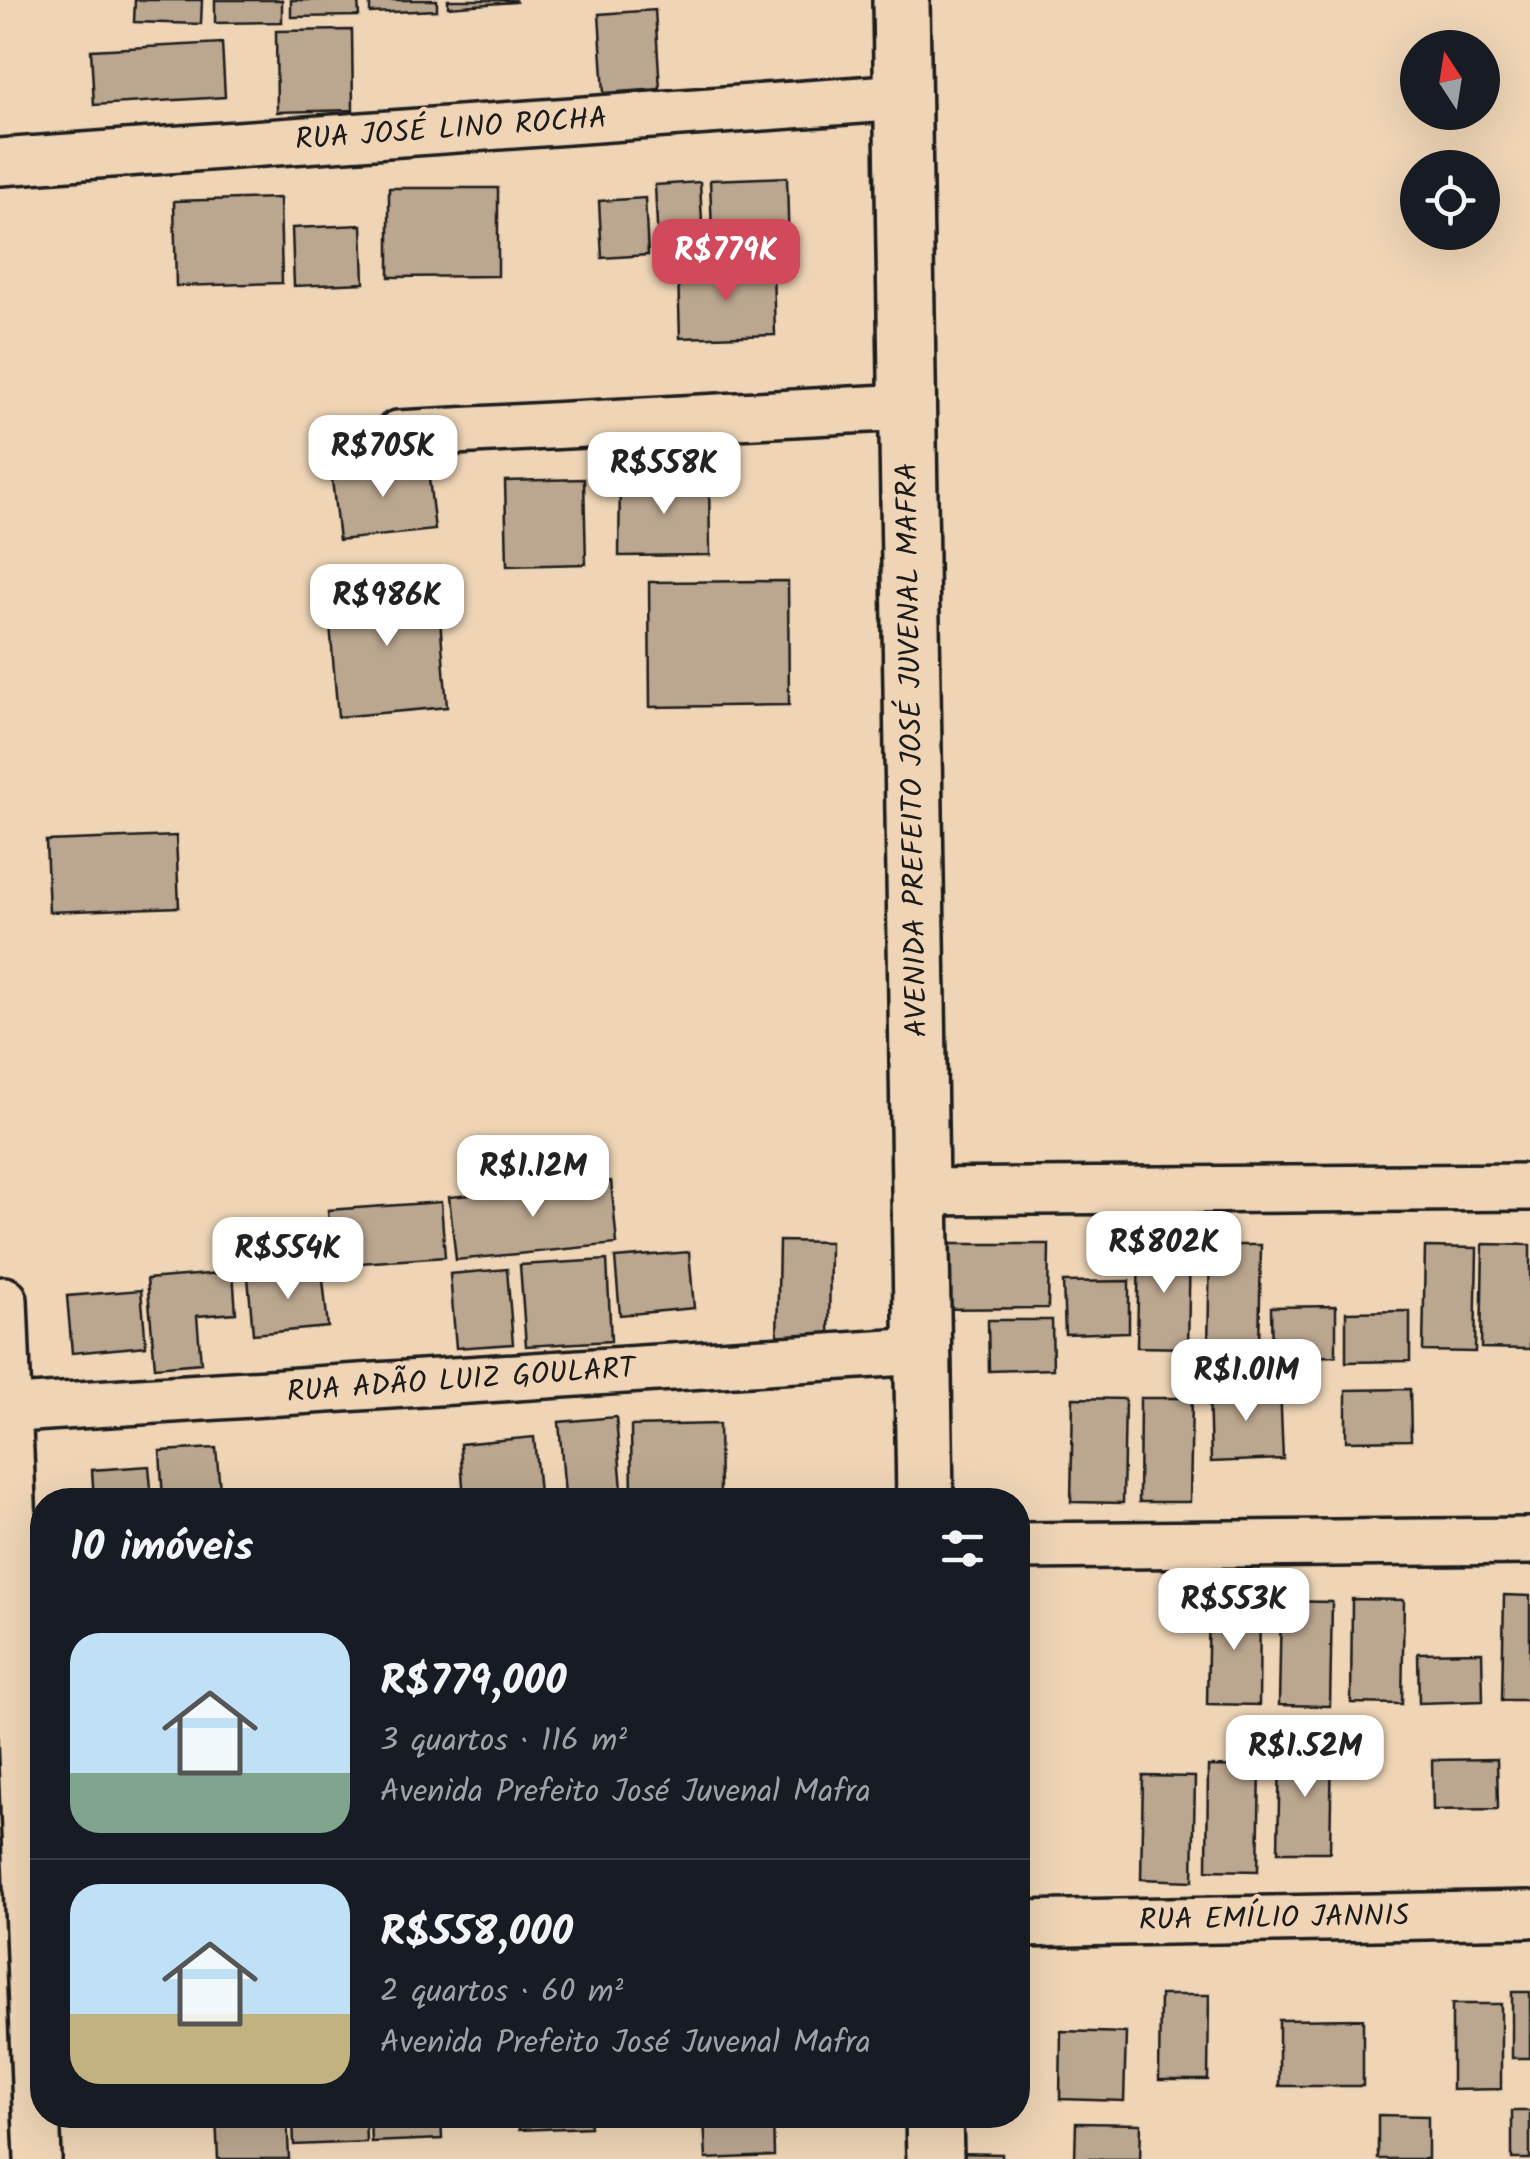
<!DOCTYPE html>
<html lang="pt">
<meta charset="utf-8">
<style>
:root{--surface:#171b24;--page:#20242c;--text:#f1f3f6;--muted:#9ea1a6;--line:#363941;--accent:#d1495b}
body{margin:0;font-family:Kalam,sans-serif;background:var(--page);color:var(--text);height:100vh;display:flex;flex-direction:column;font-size:38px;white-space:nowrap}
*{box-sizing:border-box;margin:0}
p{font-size:32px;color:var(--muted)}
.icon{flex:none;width:55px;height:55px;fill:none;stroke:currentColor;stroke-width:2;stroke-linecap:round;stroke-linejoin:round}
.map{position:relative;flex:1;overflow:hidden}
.side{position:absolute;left:30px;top:1488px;width:1000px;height:640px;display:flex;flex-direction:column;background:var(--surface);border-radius:40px;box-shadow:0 10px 40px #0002}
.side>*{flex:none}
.needle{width:65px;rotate:348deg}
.tools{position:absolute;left:1400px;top:30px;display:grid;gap:20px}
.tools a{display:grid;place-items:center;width:100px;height:100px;border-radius:50%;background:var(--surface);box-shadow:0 10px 40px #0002;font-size:50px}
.price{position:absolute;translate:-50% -85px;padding:0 22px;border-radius:20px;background:#fff;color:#222;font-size:32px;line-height:65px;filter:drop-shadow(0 2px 5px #0008)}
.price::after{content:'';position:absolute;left:50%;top:60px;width:30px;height:22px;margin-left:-15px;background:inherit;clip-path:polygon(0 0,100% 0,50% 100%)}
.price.selected{background:var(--accent);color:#fff}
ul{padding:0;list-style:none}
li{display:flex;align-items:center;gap:30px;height:250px;padding:0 40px}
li+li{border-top:2px solid var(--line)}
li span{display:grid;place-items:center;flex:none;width:280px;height:200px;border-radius:30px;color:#555}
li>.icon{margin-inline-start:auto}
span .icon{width:120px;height:120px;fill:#fffc;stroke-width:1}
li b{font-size:42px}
h2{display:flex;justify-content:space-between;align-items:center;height:120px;padding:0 40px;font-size:42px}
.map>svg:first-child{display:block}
.building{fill:#bba790;stroke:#1c1c1c;stroke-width:2.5}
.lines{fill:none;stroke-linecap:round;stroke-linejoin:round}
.minor-casing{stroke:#1c1c1c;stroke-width:52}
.major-casing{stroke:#1c1c1c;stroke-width:62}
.minor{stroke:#efd5b6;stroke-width:45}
.major{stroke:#efd5b6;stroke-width:55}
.labels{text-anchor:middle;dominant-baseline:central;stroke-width:8;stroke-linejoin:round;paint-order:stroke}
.street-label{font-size:30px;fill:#1c1c1c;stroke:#efd5b6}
</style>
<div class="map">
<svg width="1530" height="2159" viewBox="0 0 1530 2159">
<rect width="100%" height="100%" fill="#efd5b6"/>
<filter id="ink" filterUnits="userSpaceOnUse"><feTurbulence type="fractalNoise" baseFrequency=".01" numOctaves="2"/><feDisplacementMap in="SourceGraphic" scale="20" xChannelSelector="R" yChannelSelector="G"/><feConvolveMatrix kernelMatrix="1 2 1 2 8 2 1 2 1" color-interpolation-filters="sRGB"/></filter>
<g filter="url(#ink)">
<!-- building -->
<path class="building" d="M135,0h67l-1,24 -67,-2z
M215,0h67v22l-67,1z
M291,0h67l1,16 -68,1z
M370,0h67v10l-67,3z
M448,0h67l1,2 -68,5z
M655,10l5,79 -56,4 -5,-79z
M352,30l1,80 -76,2 -1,-81z
M222,43l3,54 -131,8 -3,-55z
M787,177l2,78 -76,3 -3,-78z
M700,182l3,62 -45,2 -3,-61z
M389,188h109v88l-109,1z
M280,198l2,85 -106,3 -2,-85z
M645,198l3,57 -46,3 -3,-57z
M362,225l2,58 -70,3 -2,-58z
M773,271l2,64 -95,3 -2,-65z
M427,461l8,69 -96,10 -8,-69z
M620,478h89l1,77 -91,1z
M584,479l2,85 -79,2 -2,-85z
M437,581l10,126 -109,10 -11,-127z
M788,581l1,124 -139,2 -1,-125z
M176,836l3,71 -130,5 -3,-71z
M611,1181l6,63 -161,16 -7,-63z
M441,1202l4,55 -114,8 -3,-55z
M779,1241l51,1 -1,104 -52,-2z
M1139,1243l51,1 -2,104 -51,-1z
M924,1244h125l-1,64 -124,1z
M1483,1244l47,1v104l-49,-1z
M1210,1245h51l-2,104 -51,-1z
M1425,1247l52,1 -2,104 -52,-1z
M689,1252l5,56 -74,7 -5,-57z
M607,1260l4,81 -85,5 -6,-81z
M507,1269l6,75 -57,4 -6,-74z
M322,1270l6,57 -75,7 -5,-57z
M233,1272l3,41 -39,3 4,47 -46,4 -8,-88z
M1129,1281v51l-64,2 -2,-52z
M141,1290l5,56 -74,7 -5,-57z
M1336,1306v50l-64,2 -1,-51z
M1410,1311v50l-64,1v-50z
M988,1320h64l1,49 -64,2z
M1280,1386l3,73 -72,3 -2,-73z
M1410,1389l1,51 -65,1v-51z
M1073,1398l52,1 -2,104 -52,-1z
M1140,1398h52l-2,104h-51z
M616,1417l6,73 -57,5 -6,-73z
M719,1424l1,72 -88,2 -1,-72z
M534,1437l5,57 -75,6 -4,-56z
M216,1448l5,52h-58l-3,-49z
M149,1466l3,34h-58l-2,-30z
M42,1559v68l-4,-67z
M1504,1595l26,1v104h-28z
M1352,1599l52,1 -2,104 -51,-1z
M1209,1600l51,1 -1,104 -52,-1z
M1281,1601l51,1 -2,104 -51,-1z
M1482,1652l1,49 -64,2 -1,-50z
M1280,1748h52l-2,104h-52z
M1497,1759l1,50 -65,1 -1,-50z
M1208,1766l52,1 -2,104 -51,-1z
M1143,1776l52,1 -2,104 -52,-2z
M1512,1992h18v66h-18z
M1160,1995h49l-1,85h-49z
M1452,2004h49v85l-49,1z
M1363,2019v67h-84v-66z
M1061,2031l65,2 -2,68 -64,-2z
M1512,2111h18v48h-18z
M287,2115l2,44h-71l-2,-43z
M293,2115h72l1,27 -72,3z
M370,2115h71l1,24 -71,3z
M518,2115h71l1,12 -71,3z
M704,2115h69l1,41 -68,3z
M1378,2115l50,1v43h-50z
M1076,2123l65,1 -1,35h-65z
M953,2153l49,1v5h-49z"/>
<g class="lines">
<!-- minor casing -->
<g class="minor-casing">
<path id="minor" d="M0,162l903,-65
M398,434l509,-27
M920,1192l610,-5
M4,1300l34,859
M0,1410l922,-59
M1018,1546l512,-5
M1018,1924l512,-10"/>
</g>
<!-- major casing -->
<g class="major-casing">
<path id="major" d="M901,0l24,1500
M934,2115l1,44"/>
</g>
<!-- minor -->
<use href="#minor" class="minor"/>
<!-- major -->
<use href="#major" class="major"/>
</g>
</g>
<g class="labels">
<!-- street labels -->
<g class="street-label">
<text transform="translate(451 130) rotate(-4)">RUA JOSÉ LINO ROCHA</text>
<text transform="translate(913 750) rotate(-91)">AVENIDA PREFEITO JOSÉ JUVENAL MAFRA</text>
<text transform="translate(461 1381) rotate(-4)">RUA ADÃO LUIZ GOULART</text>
<text transform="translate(1274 1919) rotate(-1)">RUA EMÍLIO JANNIS</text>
</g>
</g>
</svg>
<div class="tools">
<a><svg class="needle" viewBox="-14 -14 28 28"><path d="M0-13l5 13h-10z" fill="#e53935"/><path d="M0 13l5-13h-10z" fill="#9ea1a6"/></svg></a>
<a><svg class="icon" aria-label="locate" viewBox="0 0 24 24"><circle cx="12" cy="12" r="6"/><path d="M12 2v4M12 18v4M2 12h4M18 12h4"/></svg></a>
</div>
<b class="price selected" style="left:726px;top:304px">R$779K</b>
<b class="price" style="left:383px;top:500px">R$705K</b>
<b class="price" style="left:664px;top:517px">R$558K</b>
<b class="price" style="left:387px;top:649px">R$986K</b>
<b class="price" style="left:533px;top:1220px">R$1.12M</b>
<b class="price" style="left:1164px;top:1296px">R$802K</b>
<b class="price" style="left:288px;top:1302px">R$554K</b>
<b class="price" style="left:1246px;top:1424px">R$1.01M</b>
<b class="price" style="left:1234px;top:1653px">R$553K</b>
<b class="price" style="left:1305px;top:1800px">R$1.52M</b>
<section class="side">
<h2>10 imóveis<svg class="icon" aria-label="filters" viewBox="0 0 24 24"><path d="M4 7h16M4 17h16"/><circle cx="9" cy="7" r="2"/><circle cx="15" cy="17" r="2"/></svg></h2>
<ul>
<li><span style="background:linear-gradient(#bfe0f5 70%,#7fa58c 0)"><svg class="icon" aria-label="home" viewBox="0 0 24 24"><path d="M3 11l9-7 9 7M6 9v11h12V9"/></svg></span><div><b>R$779,000</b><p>3 quartos · 116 m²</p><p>Avenida Prefeito José Juvenal Mafra</p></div></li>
<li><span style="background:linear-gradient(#bfe0f5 65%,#c2b280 0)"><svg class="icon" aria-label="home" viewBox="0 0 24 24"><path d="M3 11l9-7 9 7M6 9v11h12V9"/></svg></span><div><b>R$558,000</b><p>2 quartos · 60 m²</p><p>Avenida Prefeito José Juvenal Mafra</p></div></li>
</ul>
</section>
</div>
